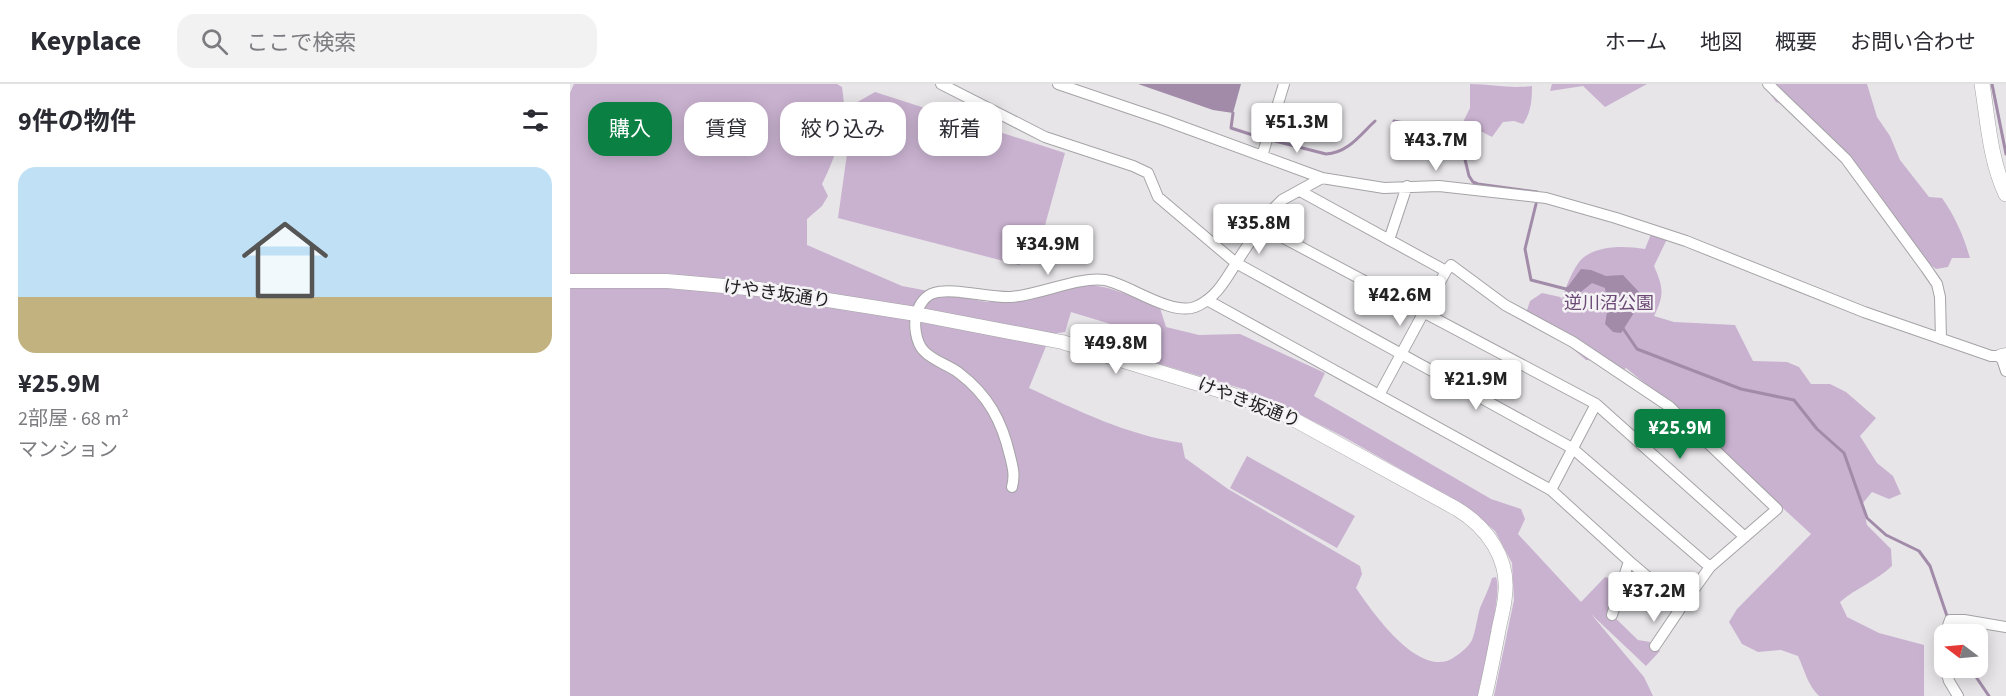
<!DOCTYPE html>
<html lang="ja">
<meta charset="utf-8">
<style>
:root{--surface:#fff;--page:#f2f2f3;--text:#2b2b33;--muted:#7c7c81;--line:#e1e1e2;--accent:#0b8043}
body{margin:0;font-family:"Source Sans 3","Noto Sans JP",sans-serif;background:var(--page);color:var(--text);height:100vh;display:flex;flex-direction:column;font-size:22px;white-space:nowrap}
*{box-sizing:border-box;margin:0}
p{font-size:20px;color:var(--muted)}
.icon{flex:none;width:33px;height:33px;fill:none;stroke:currentColor;stroke-width:2;stroke-linecap:round;stroke-linejoin:round}
.map{position:relative;flex:1;overflow:hidden}
.drawer{display:flex;flex-direction:column;background:var(--surface);width:570px}
.drawer>*{flex:none}
.hud{position:absolute;left:18px;top:18px;width:570px;height:54px;display:flex;gap:12px}
.needle{width:39px;rotate:286deg}
.fabs{position:absolute;left:1364px;top:540px;display:grid;gap:12px}
.fabs a{display:grid;place-items:center;width:54px;height:54px;border-radius:12px;background:var(--surface);box-shadow:0 3px 15px #0003;font-size:30px}
.price{position:absolute;translate:-50% -51px;padding:0 14px;border-radius:6px;background:#fff;color:#222;font-size:20px;line-height:39px;filter:drop-shadow(0 2px 3px #0008)}
.price::after{content:'';position:absolute;left:50%;top:36px;width:18px;height:14px;margin-left:-9px;background:inherit;clip-path:polygon(0 0,100% 0,50% 100%)}
.price.selected{background:var(--accent);color:#fff}
ul{padding:0;list-style:none}
li{display:grid;align-content:center;gap:12px;height:318px;padding:0 18px}
li+li{border-top:2px solid var(--line)}
li span{display:grid;place-items:center;height:186px;border-radius:18px;color:#555}
li>.icon{margin-inline-start:auto}
span .icon{width:108px;height:108px;fill:#fffc;stroke-width:1}
li b{font-size:26px}
h2{display:flex;justify-content:space-between;align-items:center;height:72px;padding:0 18px;font-size:26px}
.pill{padding:0 21px;border-radius:18px;background:var(--surface);box-shadow:0 3px 15px #0003;font-size:21px;line-height:54px}
.pill.selected{background:var(--accent);color:#fff}
header{display:flex;align-items:center;gap:36px;box-sizing:border-box;height:84px;padding:0 30px;background:var(--surface);border-bottom:2px solid var(--line)}
header strong{font-size:28px}
nav{display:flex;gap:33px;margin-inline-start:auto;font-size:21px}
.search{width:420px;height:54px;background:var(--page);display:flex;align-items:center;gap:15px;box-sizing:border-box;padding:0 21px;border-radius:18px;color:var(--muted);font-size:22px}
main{display:flex;flex:1;min-height:0}
.map>svg:first-child{display:block}
.green{fill:#c9b2d0}
.water{fill:#a18ba9}
.lines{fill:none;stroke-linecap:round;stroke-linejoin:round}
.stream{stroke:#a18ba9;stroke-width:3}
.minor-casing{stroke:#a5a3a6;stroke-width:12}
.tertiary-casing{stroke:#a5a3a6;stroke-width:15}
.secondary-casing{stroke:#a5a3a6;stroke-width:16}
.minor{stroke:#fff;stroke-width:10}
.tertiary{stroke:#fff;stroke-width:14}
.secondary{stroke:#fff;stroke-width:15}
.labels{text-anchor:middle;dominant-baseline:central;stroke-width:5;stroke-linejoin:round;paint-order:stroke}
.street-label{font-size:18px;fill:#1f1e1f;stroke:#f4f2f5}
.park-label{font-size:18px;fill:#6a4975;stroke:#f4f2f5}
</style>
<header>
<strong>Keyplace</strong>
<div class="search"><svg class="icon" aria-label="search" viewBox="0 0 24 24"><circle cx="10" cy="10" r="6"/><path d="M15 15l6 6"/></svg>ここで検索</div>
<nav><a>ホーム</a><a>地図</a><a>概要</a><a>お問い合わせ</a></nav>
</header>
<main>
<section class="drawer">
<h2>9件の物件<svg class="icon" aria-label="filters" viewBox="0 0 24 24"><path d="M4 7h16M4 17h16"/><circle cx="9" cy="7" r="2"/><circle cx="15" cy="17" r="2"/></svg></h2>
<ul>
<li><span style="background:linear-gradient(#bfe0f5 70%,#c2b280 0)"><svg class="icon" aria-label="home" viewBox="0 0 24 24"><path d="M3 11l9-7 9 7M6 9v11h12V9"/></svg></span><div><b>¥25.9M</b><p>2部屋 · 68 m²</p><p>マンション</p></div></li>
</ul>
</section>
<div class="map">
<svg width="1436" height="612" viewBox="0 0 1436 612">
<rect width="100%" height="100%" fill="#e7e5e8"/>
<!-- green -->
<path class="green" d="M4,0h263l5,3c1,9 3,19 2,29 -2,22 -12,48 -22,68l6,12 -6,10 -15,13v26l95,41 85,16h27l16,-2 35,-11 22,-5 21,4 51,17 7,22 33,8 41,-1 85,39 -11,23 177,103 30,10 4,10 -7,15 63,68 24,-25 14,4 -10,31 29,28 12,2 10,9 -14,15 -55,-52 53,63 9,19h-159l20,-96 -2,-37 -17,-32 -28,-24 -123,-70 -53,-27 -51,-22 -107,-32 -9,-9 6,-17 -59,-18 -6,20 -14,2 -22,54c50,23 98,47 153,55l3,15 43,31 132,77 2,8 -6,14c17,25 66,95 100,68 6,-4 13,-10 16,-16 4,-10 5,-22 8,-32 4,-10 9,-19 12,-30l4,-1c7,16 -14,96 -18,119h-908v-603z
M900,0c23,0 39,5 62,2 0,14 -1,27 -9,38l-9,-3 -11,1 -11,15 -27,-14 -1,-3 6,-12z
M982,0h95l-42,23 -22,-21 -33,5z
M1193,0h104l10,33 13,19 10,24 29,37 13,1c13,18 22,39 28,60h-18l-4,9 -12,2 -9,-7 -64,-90 -27,-29 -32,-30 -28,-11z
M305,8l190,61 -28,101 -18,11 -181,-47 16,-114z
M1081,150l16,5 -13,27c9,21 11,28 0,50l20,6 61,3 18,36 34,1 12,5 12,17h19l16,8 30,26 -16,18 17,27 16,13 8,18 -12,5 -17,-7 -10,12 5,21 24,24 1,17c-16,15 -36,22 -52,36l7,15 32,16 45,12v51h-105c-12,-12 -14,-25 -21,-40l-17,-6 -23,2 -16,-8 -13,-22 8,-13 74,-75 -63,-58 -56,-59 -24,-15 -42,-34 -3,3 -13,-9 -24,-2 -40,-34h-14l-8,-7 6,-18 12,-8 18,4 2,2c4,-12 12,-34 22,-42 16,-12 42,-11 61,-8z
M677,372l108,60 -18,32 -107,-60z"/>
<!-- water -->
<path class="water" d="M568,0h103l-8,29 -20,-3z
M1011,185l10,1 15,6 17,-1 17,18 -3,15 -16,25 -8,-1 -8,-8 3,-18 -3,-18 -13,-5 -20,16 -8,-4 2,-6z"/>
<g class="lines">
<!-- stream -->
<path class="stream" d="M1422,0l14,70
M663,29l-2,15 31,10
M824,37l65,14 10,41 4,6 5,2 59,8 1,2
M705,57l51,13c22,-1 34,-19 49,-33
M966,120l-11,45 6,31 35,9 4,-2
M1052,243l15,22 104,40 53,11 23,29 27,24 23,65 19,17 33,16 11,15 17,50
M1400,584l19,28"/>
<!-- minor casing -->
<g class="minor-casing">
<path id="minor" d="M371,0l104,53 88,29 15,7 10,24 78,66 336,185 138,119
M488,0l106,36 158,58 62,10 55,-2 107,12 70,20 70,23 178,71 127,44h10l5,15
M1198,0l78,75 80,109 11,16 3,13 1,42
M692,72l22,-72
M730,107l146,80
M691,142l335,178 149,133
M819,156l18,-54
M637,216l344,190 78,71 53,45 28,-39 67,-58 -107,-102 -97,-65 -68,-37 -54,-40 -5,6 -67,124
M442,403c3,-12 1,-19 -2,-31 -8,-35 -22,-61 -51,-83 -10,-8 -26,-12 -35,-22 -8,-8 -11,-27 -7,-38 2,-9 9,-18 17,-20 18,-6 55,5 77,4 29,-2 68,-21 94,-17 25,5 66,36 90,27 23,-9 33,-32 45,-50 11,-17 22,-33 34,-49l8,-8 40,-22
M981,406l45,-86
M1042,531l17,-54
M1375,550l5,-14h14l42,7
M1374,554v22
M1085,562l27,-40
M1375,584l4,13 9,15"/>
</g>
<!-- tertiary casing -->
<g class="tertiary-casing">
<path id="tertiary" d="M0,197h97l91,8 158,25 146,28 166,51 56,21 173,95c30,18 53,50 48,87 -1,13 -5,25 -7,37 -4,21 -8,42 -13,63
M1431,272l5,-1"/>
</g>
<!-- secondary casing -->
<g class="secondary-casing">
<path id="secondary" d="M1412,0c6,37 8,76 24,110"/>
</g>
<!-- minor -->
<use href="#minor" class="minor"/>
<!-- tertiary -->
<use href="#tertiary" class="tertiary"/>
<!-- secondary -->
<use href="#secondary" class="secondary"/>
</g>
<g class="labels">
<!-- street labels -->
<g class="street-label">
<text transform="translate(207 210) rotate(8)">けやき坂通り</text>
<text transform="translate(679 319) rotate(21)">けやき坂通り</text>
</g>
<!-- park labels -->
<g class="park-label">
<text x="1039" y="219">逆川沼公園</text>
</g>
</g>
</svg>
<div class="fabs">
<a><svg class="needle" viewBox="-14 -14 28 28"><path d="M0-13l5 13h-10z" fill="#e53935"/><path d="M0 13l5-13h-10z" fill="#7c7c81"/></svg></a>
</div>
<b class="price" style="left:727px;top:70px">¥51.3M</b>
<b class="price" style="left:866px;top:88px">¥43.7M</b>
<b class="price" style="left:689px;top:171px">¥35.8M</b>
<b class="price" style="left:478px;top:192px">¥34.9M</b>
<b class="price" style="left:830px;top:243px">¥42.6M</b>
<b class="price" style="left:546px;top:291px">¥49.8M</b>
<b class="price" style="left:906px;top:327px">¥21.9M</b>
<b class="price selected" style="left:1110px;top:376px">¥25.9M</b>
<b class="price" style="left:1084px;top:539px">¥37.2M</b>
<div class="hud">
<a class="pill selected">購入</a>
<a class="pill">賃貸</a>
<a class="pill">絞り込み</a>
<a class="pill">新着</a>
</div>
</div>
</main>
